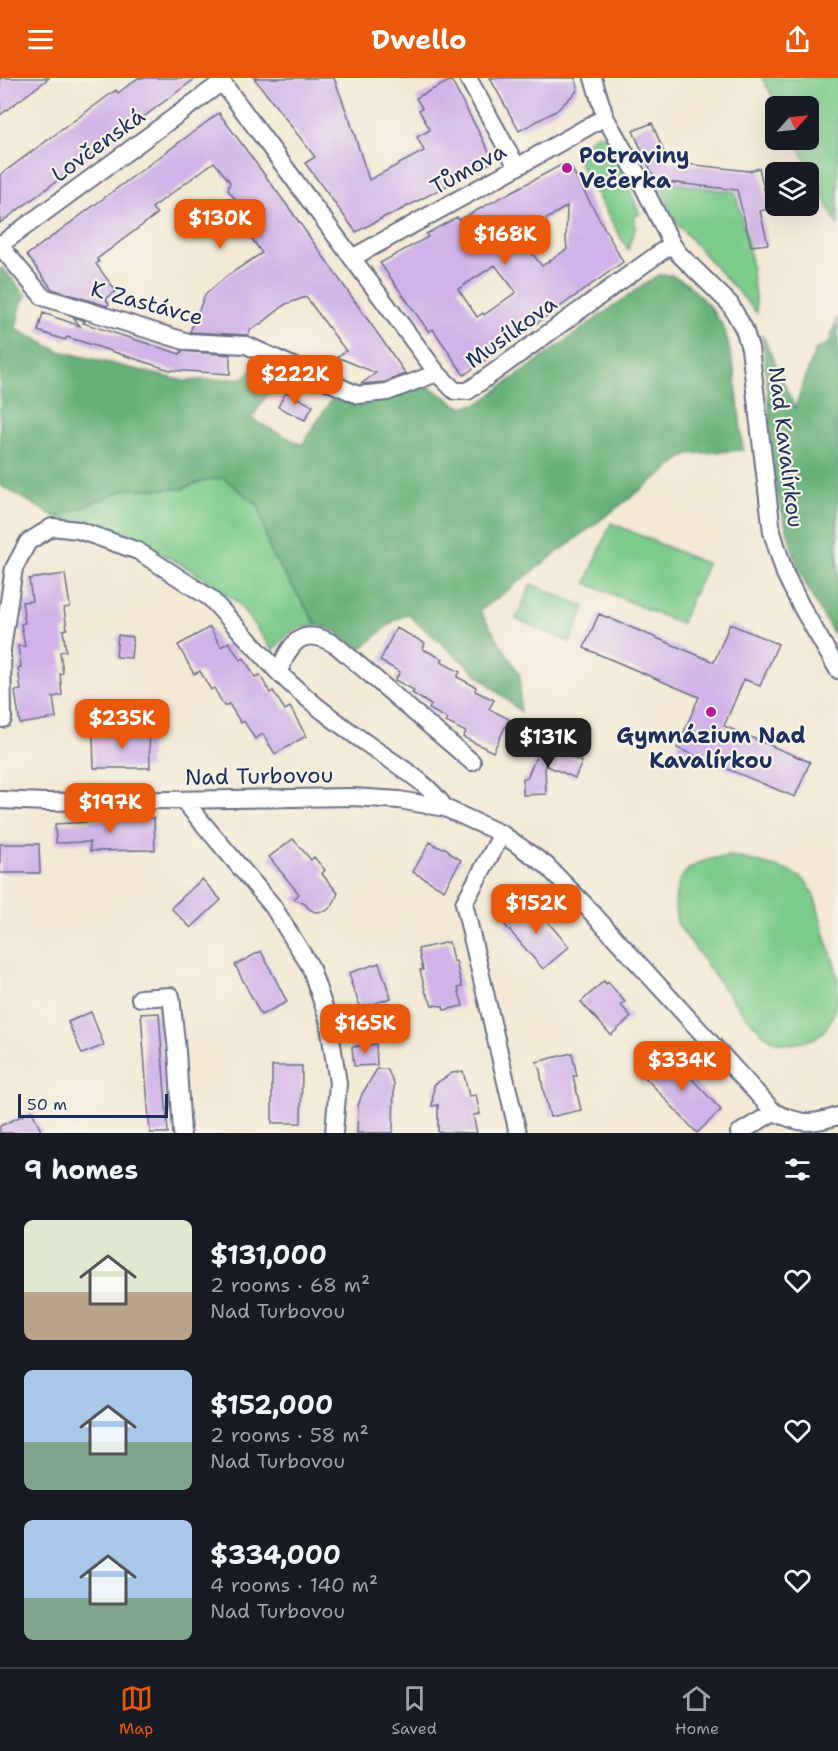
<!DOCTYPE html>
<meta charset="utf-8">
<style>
:root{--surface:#171b24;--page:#20242c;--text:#f1f3f6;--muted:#9ea1a6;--line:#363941;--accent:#ea580c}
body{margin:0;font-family:"Shantell Sans",sans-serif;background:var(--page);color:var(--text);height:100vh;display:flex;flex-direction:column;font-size:22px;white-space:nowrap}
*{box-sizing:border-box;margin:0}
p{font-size:20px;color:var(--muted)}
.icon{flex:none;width:33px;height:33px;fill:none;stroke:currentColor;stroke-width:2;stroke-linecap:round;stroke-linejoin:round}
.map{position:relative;height:1055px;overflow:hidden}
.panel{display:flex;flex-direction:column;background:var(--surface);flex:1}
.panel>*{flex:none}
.needle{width:39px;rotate:63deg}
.tools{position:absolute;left:765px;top:18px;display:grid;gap:12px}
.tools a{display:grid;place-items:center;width:54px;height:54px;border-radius:9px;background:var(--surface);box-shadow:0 6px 24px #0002;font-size:30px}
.scale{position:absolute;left:18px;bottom:15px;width:150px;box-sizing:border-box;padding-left:6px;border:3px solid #1b2f5e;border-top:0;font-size:16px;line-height:21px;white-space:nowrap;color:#1b2f5e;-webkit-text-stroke:4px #f7f3e8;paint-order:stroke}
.price{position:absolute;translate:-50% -51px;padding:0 14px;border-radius:12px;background:var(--accent);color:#fff;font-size:20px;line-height:39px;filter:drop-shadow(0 2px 3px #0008)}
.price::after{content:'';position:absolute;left:50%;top:36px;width:18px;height:14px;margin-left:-9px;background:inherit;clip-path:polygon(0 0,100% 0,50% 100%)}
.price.selected{background:#222;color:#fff}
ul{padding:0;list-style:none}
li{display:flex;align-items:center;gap:18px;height:150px;padding:0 24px}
li span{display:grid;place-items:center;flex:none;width:168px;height:120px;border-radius:9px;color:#555}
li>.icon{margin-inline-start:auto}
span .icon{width:72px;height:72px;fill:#fffc;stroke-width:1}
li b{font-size:26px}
h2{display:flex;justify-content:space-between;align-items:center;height:72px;padding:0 24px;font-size:26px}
header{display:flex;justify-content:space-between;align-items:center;height:78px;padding:0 24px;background:var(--accent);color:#fff;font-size:27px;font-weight:700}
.tab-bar{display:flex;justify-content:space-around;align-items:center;height:84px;border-top:2px solid var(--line);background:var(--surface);font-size:16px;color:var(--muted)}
.tab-bar a{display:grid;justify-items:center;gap:3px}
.tab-bar .selected{color:var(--accent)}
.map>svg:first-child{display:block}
.green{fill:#7ecc8c;stroke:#4c7e75;stroke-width:1.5}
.forest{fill:#66b078;stroke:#40706b;stroke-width:1.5}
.building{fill:#d0b3e8;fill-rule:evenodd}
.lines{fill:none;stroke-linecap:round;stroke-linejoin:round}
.street-casing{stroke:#677088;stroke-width:20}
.street{stroke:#fff;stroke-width:16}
.poi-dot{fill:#b5179e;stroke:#f7f3e8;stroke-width:2}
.labels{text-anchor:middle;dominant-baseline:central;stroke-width:4.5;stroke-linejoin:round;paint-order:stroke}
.street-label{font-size:22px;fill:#1b2f5e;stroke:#f7f3e8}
.poi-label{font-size:22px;font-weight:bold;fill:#1b2f5e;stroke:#f7f3e8;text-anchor:start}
</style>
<header><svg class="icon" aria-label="menu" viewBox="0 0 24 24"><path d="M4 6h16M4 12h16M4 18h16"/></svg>Dwello<svg class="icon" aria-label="share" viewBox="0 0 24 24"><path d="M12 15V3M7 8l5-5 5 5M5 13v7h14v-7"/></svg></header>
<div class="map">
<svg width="838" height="1055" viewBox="0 0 838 1055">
<rect width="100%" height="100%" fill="#f7f3e8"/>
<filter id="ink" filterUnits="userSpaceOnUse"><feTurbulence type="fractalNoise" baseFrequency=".0167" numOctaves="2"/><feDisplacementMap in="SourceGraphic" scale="12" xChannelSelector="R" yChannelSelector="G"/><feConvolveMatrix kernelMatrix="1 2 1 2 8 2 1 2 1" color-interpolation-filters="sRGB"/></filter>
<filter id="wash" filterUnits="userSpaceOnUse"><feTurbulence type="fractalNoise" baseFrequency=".008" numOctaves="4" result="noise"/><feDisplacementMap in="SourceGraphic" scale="24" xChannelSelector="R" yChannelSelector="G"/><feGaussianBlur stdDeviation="1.35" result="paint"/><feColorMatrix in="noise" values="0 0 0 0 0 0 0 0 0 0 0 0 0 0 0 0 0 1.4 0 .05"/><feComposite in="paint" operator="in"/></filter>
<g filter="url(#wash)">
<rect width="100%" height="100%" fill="#f3e9d5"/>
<!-- green -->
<path class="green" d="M762,0h76v149l-42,-87h12v-34h-30z
M595,57h9l4,4 32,75 -5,2v13l-7,21 -48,-85c-3,-14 5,-21 15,-30z
M658,104l77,10 14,54 8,67 -80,-89z
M223,399l36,29 11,46 47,73c-26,4 -29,7 -44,26l-35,-48 -46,-33 -72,-39 -63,-13 69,-29h56l17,-7z
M611,445l96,41 -26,60 -95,-41z
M531,506l54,23 -15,35 -54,-23z
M732,778c18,5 59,12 72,24 12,12 15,35 20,51 4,15 11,32 14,48 0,24 -5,56 -32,62 -10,3 -21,4 -31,0 -29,-13 -78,-91 -98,-118 -8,-46 10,-64 55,-67z"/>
<!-- forest -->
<path class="forest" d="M3,190l24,29 -5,4 -6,28 43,22 125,30 58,-3 9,-7 25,11 -25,37 51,26 29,-45h35l48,-13 14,-1 33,21 17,-3 162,-117 18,-12h13l16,8 24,25 14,22 10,43 8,77 -55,4 -208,157 40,64v36l-113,-97 -13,7 -33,28h-8l-16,-17 -20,-7 -47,-73 -11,-46 -36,-28 -24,4 -17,7h-56l-69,29 -57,-33v-216z
M838,238v325l-24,-40 -17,-36 -19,-68 -5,-25 -4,-67 -7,-71 33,74 20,-58 14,-7z"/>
<g id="blocks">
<!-- building -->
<path class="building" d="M0,0h49l-49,37z
M138,0h58l-196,145v-48l116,-85 2,3z
M254,0h80l16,43 19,59 55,-29 -7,-14 13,-7 -11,-20 3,-2 -6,-10 35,-18 43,81 -105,55 -1,-1 -32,17 -51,-69 10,-6z
M490,0h85l3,9 -2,5 -20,19 -37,20z
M219,35l73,99 114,162 -21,8 -24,2 15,-11 -39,-16 9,-6 -40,-54 -20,7 -24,19 -12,7 -2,5 -58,-3 15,-37 23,-20 34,-22 -23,-32 3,-3 -5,-7 5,-3 -14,-18 2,-8 -16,-20 -62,46 5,6 -60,45 2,3 -3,2 20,27 -10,8 3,5 -2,2 -55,-17 -25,-34z
M652,45l16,39 81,9 10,-3 10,41 -9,2 8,33 -17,2 -14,-56 -79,-9 -6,-8 -19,-42z
M563,86l7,2 53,96 -159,113 -31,-46 -4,3 -49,-69 48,-26 -2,-3 31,-17 2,3zM567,128l-1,34 1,9 -25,17 -23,-29zM495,187l21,27 -32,23 -1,-2 -6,4 -19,-28z
M43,235l37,13 -7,-9 12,4 -2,2 97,31 2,-3 48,4v19l-60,-4 -103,-33 -2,3 -27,-9z
M286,314l27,14 -8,14 -27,-13z
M65,496l5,33 -6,1 3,21 -4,1 3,21 -6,1 3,21 -3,1 2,21 -9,2 3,21 -36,6 -5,-33 6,-1 -3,-22 3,-1 -3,-21h7l-4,-22 4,-1 -3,-21 10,-1 -3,-22z
M599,536l115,48 16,-38 48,20 -18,42 -16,-7 -20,47 86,36 -15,35 -118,-49 22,-51 -115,-49z
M210,549l11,20 8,-5 11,18 4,-2 11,19 5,-2 10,18 3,-2 12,19 5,-3 16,29 -31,18 -12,-20 -8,5 -11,-18 -3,2 -12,-19 -5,2 -10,-18 -3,2 -11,-19 -6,3 -16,-29z
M396,550l29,15 -2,6 20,10 -2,3 19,10 -3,5 19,10 -1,4 19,9 -5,9 20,10 -16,33 -30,-15 3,-5 -20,-10 2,-3 -19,-10 2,-4 -19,-12 2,-3 -19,-10 5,-8 -20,-11z
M118,557l15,2 -2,21 -15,-1z
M131,652h18l1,38h-56l-1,-33 37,-1z
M545,658v10l37,16 -7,16 -30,-13 1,29 -23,1v-17h4z
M154,740l1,32 -65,1v-9l-34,1 -1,-19 35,-2v-2z
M293,761l18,21 3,-3 11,13 -3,4 16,19 -5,12 -7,6 -11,1 -6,-3 -4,-5 -11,-5 5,-5 -30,-37z
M430,764l8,5 7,1 3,2 3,4 10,6 -17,30 -31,-18z
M0,766h39l1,29h-40z
M202,801l19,21 -30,28 -20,-20z
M530,823l39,46 -26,22 -39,-45z
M449,864l4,19h3l6,26 -4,1 5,18 -19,4 -1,-4 -11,-1 -5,-11h-1l-6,-24h3l-5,-21z
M261,873l26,51 -26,13 -26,-50z
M379,885l12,35 -30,10 -10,-25h1l-3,-10z
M604,903l2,3 2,-2 17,20 -4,3 10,12 -20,18 -30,-33z
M91,934l13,33 -22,9 -14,-32z
M159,935l9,120h-18l-9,-119z
M376,966l1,21 -23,1 -2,-19z
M667,974l54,58 -24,23 -55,-59z
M572,975l5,23h-4l8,34 -31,7 -7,-28 -3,-19 -4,-8z
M272,988h30l-1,57h-29z
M377,991h10l7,14 -1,50h-36l1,-27 4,-12z
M463,993l6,25 7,-1 4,19 -7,1 4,18 -39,-1v-27l-6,1 2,-21 18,-12z
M32,1033l10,22h-42v-7z"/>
</g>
</g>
<g filter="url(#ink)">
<use href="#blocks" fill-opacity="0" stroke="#677088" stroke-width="1.5"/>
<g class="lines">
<!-- street casing -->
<g class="street-casing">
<path id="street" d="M219,0l218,295 18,18h13l204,-147
M468,0l49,89
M593,0l12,39 32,57 35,70 7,10 51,50 14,25 6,19 22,184 13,42 16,32 37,64
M0,167l222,-163
M0,168l43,51 145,45 58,3 112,50 29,-3 50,-19
M352,180l165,-91 88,-50
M0,570l2,1 1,70
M2,571l12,-81 14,-26 24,-15 26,3 60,21 72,47 69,75
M0,722l46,2 307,-5 46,3 46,8 57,26 44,31 38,39 190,208c26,12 36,13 64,4
M183,722l89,105 38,61 18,53 10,64 -4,50
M445,730c-19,-28 -52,-45 -79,-65 -30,-21 -60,-44 -87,-70 11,-33 25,-48 58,-27l135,116
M502,756l-38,69 54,230
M140,920l31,-2 6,55 5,82
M739,1055l35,-21"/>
</g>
<!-- street -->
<use href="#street" class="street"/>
</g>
</g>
<!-- markers -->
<g class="poi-dot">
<circle cx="567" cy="90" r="6"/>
<circle cx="711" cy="634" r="6"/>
</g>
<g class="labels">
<!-- street labels -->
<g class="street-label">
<text transform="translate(98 67) rotate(-36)">Lovčenská</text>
<text transform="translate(468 91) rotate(-29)">Tůmova</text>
<text transform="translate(147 225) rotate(15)">K Zastávce</text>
<text transform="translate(511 254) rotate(-36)">Musílkova</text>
<text transform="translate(786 369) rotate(83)">Nad Kavalírkou</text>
<text transform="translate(259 698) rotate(-1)">Nad Turbovou</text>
</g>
<!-- poi labels -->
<g class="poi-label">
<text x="579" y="77">Potraviny<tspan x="579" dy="25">Večerka</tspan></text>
<text x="711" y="657" text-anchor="middle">Gymnázium Nad<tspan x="711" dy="25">Kavalírkou</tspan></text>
</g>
</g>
</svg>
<div class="tools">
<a><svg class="needle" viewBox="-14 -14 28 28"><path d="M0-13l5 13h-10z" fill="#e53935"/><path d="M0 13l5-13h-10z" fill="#9ea1a6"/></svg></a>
<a><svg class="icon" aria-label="layers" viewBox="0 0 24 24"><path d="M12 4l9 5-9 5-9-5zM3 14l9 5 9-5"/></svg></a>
</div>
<div class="scale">50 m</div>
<b class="price" style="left:220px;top:172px">$130K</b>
<b class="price" style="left:505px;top:188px">$168K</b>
<b class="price" style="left:295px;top:328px">$222K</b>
<b class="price" style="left:122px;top:672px">$235K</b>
<b class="price selected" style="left:548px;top:691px">$131K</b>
<b class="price" style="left:110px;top:756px">$197K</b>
<b class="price" style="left:536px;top:857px">$152K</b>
<b class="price" style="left:365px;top:977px">$165K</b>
<b class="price" style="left:682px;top:1014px">$334K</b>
</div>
<section class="panel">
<h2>9 homes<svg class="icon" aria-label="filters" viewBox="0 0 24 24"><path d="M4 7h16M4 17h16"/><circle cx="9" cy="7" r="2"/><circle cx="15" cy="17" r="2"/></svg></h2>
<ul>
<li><span style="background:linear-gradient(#dfe7d0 60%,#b9a48a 0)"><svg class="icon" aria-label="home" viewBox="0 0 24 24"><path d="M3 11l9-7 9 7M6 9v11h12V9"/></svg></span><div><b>$131,000</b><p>2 rooms · 68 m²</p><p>Nad Turbovou</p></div><svg class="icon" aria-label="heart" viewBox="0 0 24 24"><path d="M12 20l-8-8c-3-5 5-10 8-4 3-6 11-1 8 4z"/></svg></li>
<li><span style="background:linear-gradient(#a9c7e8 60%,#7fa58c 0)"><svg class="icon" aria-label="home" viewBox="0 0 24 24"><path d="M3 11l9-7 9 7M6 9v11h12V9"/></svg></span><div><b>$152,000</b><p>2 rooms · 58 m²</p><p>Nad Turbovou</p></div><svg class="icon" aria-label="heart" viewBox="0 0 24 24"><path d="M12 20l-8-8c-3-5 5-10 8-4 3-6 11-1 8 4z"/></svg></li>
<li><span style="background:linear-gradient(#a9c7e8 65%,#7fa58c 0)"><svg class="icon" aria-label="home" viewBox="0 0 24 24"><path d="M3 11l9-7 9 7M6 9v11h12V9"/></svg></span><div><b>$334,000</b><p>4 rooms · 140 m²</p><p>Nad Turbovou</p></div><svg class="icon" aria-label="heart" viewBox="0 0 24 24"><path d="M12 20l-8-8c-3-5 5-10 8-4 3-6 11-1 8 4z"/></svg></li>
</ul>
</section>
<nav class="tab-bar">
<a class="selected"><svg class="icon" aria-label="map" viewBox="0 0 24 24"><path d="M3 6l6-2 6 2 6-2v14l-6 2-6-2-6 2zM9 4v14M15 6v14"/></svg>Map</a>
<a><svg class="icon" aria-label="saved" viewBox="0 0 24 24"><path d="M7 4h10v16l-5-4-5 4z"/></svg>Saved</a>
<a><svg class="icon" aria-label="home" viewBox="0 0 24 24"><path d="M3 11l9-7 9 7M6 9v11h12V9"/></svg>Home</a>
</nav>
